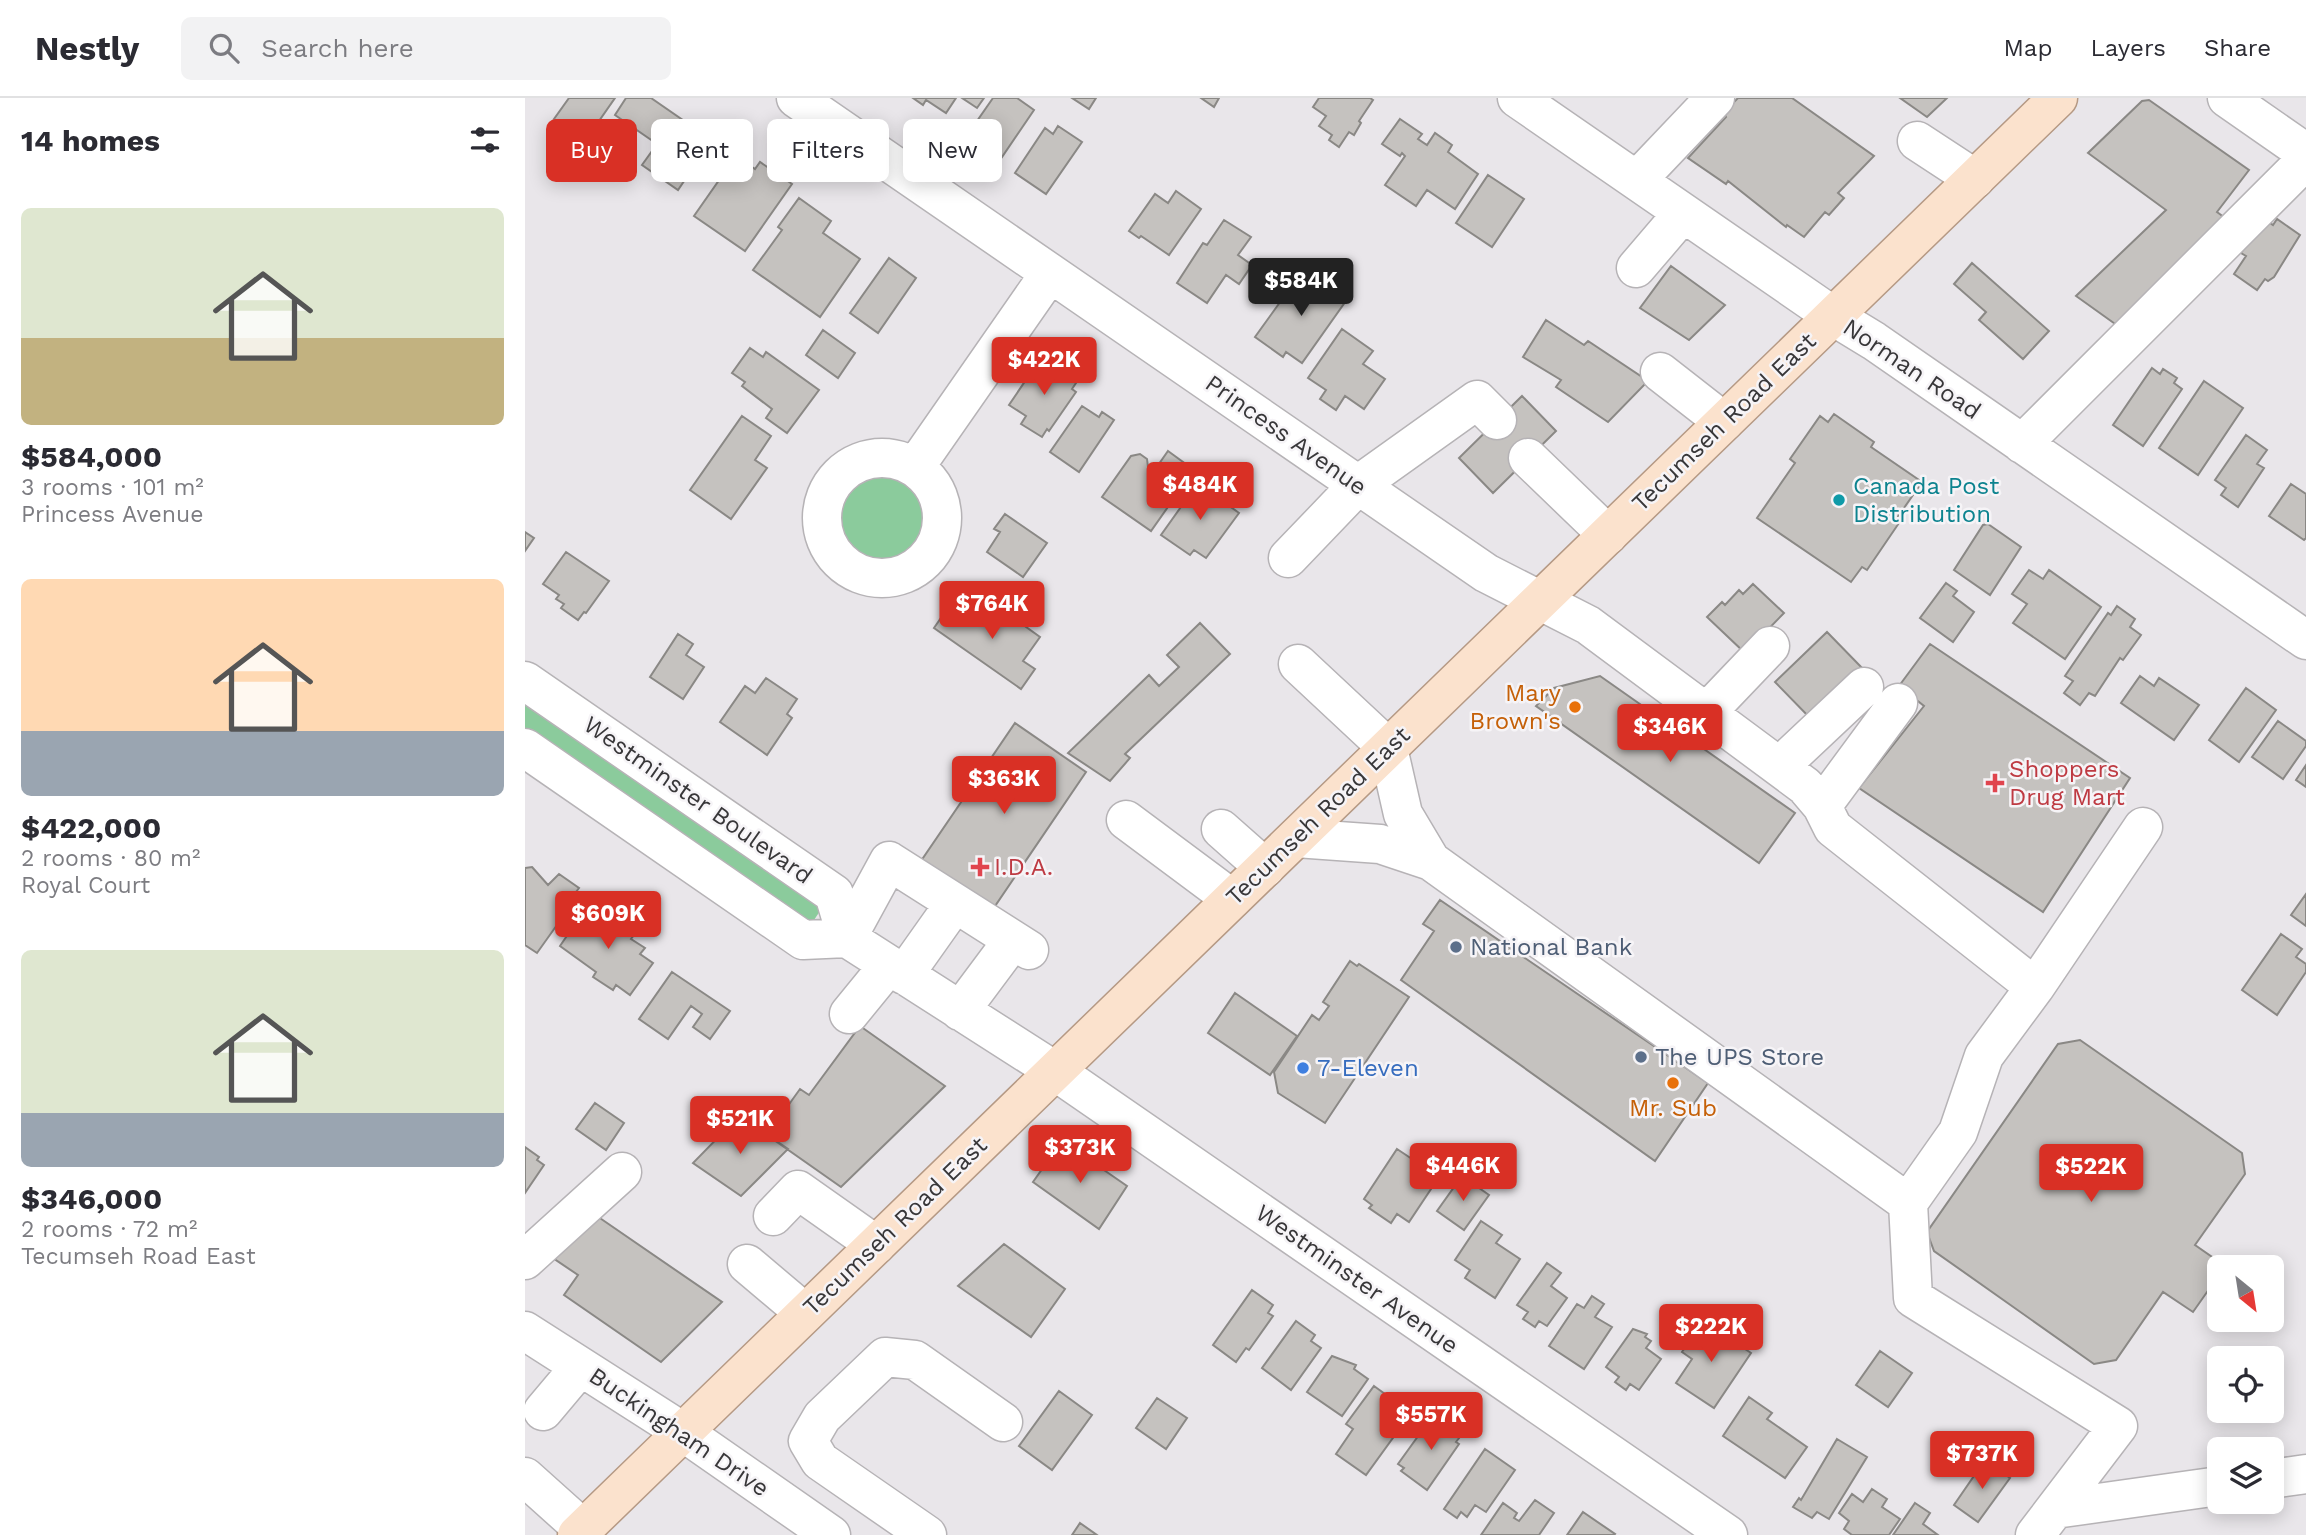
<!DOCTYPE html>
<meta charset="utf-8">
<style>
:root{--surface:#fff;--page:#f2f2f3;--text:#2b2b33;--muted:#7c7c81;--line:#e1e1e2;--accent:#d93025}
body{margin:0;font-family:"Work Sans",sans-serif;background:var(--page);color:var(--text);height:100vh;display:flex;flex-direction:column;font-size:26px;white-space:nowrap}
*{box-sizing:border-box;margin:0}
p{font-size:23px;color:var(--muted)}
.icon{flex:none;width:38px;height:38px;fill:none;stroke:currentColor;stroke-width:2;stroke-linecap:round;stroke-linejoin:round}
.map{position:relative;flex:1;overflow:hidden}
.details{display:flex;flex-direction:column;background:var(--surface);width:525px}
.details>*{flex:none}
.top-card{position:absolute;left:21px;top:21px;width:665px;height:63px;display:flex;gap:14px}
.needle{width:46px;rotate:150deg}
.buttons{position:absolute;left:1682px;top:1157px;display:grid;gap:14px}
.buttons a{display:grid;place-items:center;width:77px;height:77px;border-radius:10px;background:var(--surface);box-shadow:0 4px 18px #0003;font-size:35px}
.price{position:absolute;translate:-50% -60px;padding:0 16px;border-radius:7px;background:var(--accent);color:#fff;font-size:23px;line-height:46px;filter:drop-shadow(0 2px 4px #0008)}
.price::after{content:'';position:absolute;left:50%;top:42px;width:21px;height:16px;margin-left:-10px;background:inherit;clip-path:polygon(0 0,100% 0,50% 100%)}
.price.current{background:#222;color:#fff}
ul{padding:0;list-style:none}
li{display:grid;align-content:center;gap:14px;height:371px;padding:0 21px}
li span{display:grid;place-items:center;height:217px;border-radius:10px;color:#555}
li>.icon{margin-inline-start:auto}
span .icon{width:126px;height:126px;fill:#fffc;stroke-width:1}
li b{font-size:30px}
h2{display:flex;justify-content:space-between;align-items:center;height:84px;padding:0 21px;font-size:30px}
.pill{padding:0 24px;border-radius:10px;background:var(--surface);box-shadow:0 4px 18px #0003;font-size:24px;line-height:63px}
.pill.current{background:var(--accent);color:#fff}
header{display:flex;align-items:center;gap:42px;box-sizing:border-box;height:98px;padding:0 35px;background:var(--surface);border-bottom:2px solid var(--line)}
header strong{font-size:33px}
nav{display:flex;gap:38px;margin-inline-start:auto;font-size:24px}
.search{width:490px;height:63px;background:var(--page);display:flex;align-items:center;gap:18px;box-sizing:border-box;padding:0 24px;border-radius:10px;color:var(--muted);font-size:26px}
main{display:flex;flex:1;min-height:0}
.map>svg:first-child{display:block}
.green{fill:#8bcb9c}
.building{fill:#c5c2bf;stroke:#8a8885;stroke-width:2}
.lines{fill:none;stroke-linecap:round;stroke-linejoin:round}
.minor-casing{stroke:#b6b3b6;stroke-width:41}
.major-casing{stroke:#b59984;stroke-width:41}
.minor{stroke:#fff;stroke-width:38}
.major{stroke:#fbe2cd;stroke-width:38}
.culture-dot{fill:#0f9aa8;stroke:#f6f4f7;stroke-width:2.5}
.food-dot{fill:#e8710a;stroke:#f6f4f7;stroke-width:2.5}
.health-dot{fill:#e0444e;stroke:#f6f4f7;stroke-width:2.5}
.service-dot{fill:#5c6f8a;stroke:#f6f4f7;stroke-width:2.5}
.shop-dot{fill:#3f7fe0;stroke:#f6f4f7;stroke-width:2.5}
.labels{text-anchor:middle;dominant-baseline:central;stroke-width:5;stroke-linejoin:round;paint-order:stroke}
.street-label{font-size:24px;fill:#383739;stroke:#f6f4f7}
.culture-label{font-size:24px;fill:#0d838f;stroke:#f6f4f7;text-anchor:start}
.food-label{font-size:24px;fill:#c56008;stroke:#f6f4f7;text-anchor:end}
.health-label{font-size:24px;fill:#be3a42;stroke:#f6f4f7;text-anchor:start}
.service-label{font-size:24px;fill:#4e5e75;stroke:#f6f4f7;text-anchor:start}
.shop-label{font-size:24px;fill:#366cbe;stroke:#f6f4f7;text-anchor:start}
</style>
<header>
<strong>Nestly</strong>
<div class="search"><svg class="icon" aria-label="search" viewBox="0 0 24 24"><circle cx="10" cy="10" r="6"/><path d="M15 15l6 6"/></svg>Search here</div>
<nav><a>Map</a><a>Layers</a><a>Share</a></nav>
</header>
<main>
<section class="details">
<h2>14 homes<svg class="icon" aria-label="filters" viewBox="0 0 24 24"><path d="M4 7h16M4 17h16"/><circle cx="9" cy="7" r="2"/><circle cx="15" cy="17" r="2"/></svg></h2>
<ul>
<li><span style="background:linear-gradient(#dfe7d0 60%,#c2b280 0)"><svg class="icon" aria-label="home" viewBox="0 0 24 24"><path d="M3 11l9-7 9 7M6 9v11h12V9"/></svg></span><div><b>$584,000</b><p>3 rooms · 101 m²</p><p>Princess Avenue</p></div></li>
<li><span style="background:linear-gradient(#ffd9b3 70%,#9aa5b1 0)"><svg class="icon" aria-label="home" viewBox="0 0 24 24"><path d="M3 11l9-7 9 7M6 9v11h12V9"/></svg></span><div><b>$422,000</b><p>2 rooms · 80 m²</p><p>Royal Court</p></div></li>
<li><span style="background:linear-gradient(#dfe7d0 75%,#9aa5b1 0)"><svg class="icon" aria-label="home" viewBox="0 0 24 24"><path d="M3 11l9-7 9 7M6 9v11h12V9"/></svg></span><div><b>$346,000</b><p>2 rooms · 72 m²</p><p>Tecumseh Road East</p></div></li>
</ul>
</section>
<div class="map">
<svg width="1781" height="1437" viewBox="0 0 1781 1437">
<rect width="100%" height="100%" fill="#e9e6ea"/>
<!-- green -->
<path class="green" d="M314 418a44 44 0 1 1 88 0a44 44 0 1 1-88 0Z
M0,603l293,198 2,12 -6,9h-15l-274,-188z"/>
<!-- building -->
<path class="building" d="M44,0h46l-30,43 -31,-22z
M101,0h25l39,27 -3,4 6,4 -4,6 16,11 -27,40 -36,-25 15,-21 -42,-29z
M388,0h43l-10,15 -20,-13 -3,5z
M437,0h22l-7,10z
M468,0h24l17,12 -32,47 -34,-23z
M547,0h24l-7,11z
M676,0h18l-5,9z
M794,0h51l3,2 -14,21 2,2 -7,12 -5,-3 -10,15 -10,-7 3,-5 -13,-9 7,-10 -13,-9z
M1213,0h54l82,58 -36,37 6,5 -15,17 -4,-3 -21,25 -17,-12 -1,2 -58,-46 -2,3 -38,-26 38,-41 -2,-5z
M1375,0h47l-20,19z
M1624,2l100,70 -32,42 11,8 -110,106 -42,-30 90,-86 -78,-57 54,-52z
M875,21l22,15 -4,5 9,6 8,-12 17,12 -4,7 30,22 -23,35 -28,-19 -11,16 -31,-21 20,-29 -3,-3 -2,3 -18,-12z
M533,28l24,16 -36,52 -31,-21 30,-45 8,6z
M211,58l19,13 5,-7 32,22 -47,67 -51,-35z
M963,77l36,24 -32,48 -36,-24z
M651,93l25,18 -32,46 -28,-19 -2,2 -10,-7 26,-37 13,9z
M274,100l32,23 -8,12 37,26 -40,58 -67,-47 29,-40 -4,-3z
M1739,121l9,6 4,-6 23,16 -26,42 -6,4 -3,-2 -8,11 -23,-16 12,-18 -5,-3z
M699,122l27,17 -13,18 14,10 -13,19 -13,-9 -19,28 -30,-20 26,-40 4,2z
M364,160l27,20 -38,55 -28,-20z
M1447,165l77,68 -26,28 -44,-39 7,-8 -32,-28z
M1146,168l54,39 -36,35 -49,-32z
M776,175l18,12 3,-5 26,18 -46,65 -16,-11 -3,5 -28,-20z
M1021,222l38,25 4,-4 60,40 -40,41 -52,-35 5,-7 -38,-23z
M817,231l31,22 -10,13 22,15 -21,30 -19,-13 -9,14 -16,-11 6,-9 -18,-12z
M298,232l32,23 -17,25 -32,-23z
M225,250l13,9 3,-5 53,38 -32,43 -21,-15 6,-9 -30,-23 3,-4 -13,-9z
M523,262l30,20 -6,9 4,3 -27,39 -2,-2 -5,8 -21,-13 5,-8 -17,-11 27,-40 4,3z
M1627,270l8,6 3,-5 14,9 -3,5 8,6 -39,57 -30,-21z
M1679,283l39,27 -45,67 -39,-27z
M997,298l34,35 -63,62 -34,-35z
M557,308l17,11 3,-5 12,8 -35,52 -29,-20z
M1309,316l40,28 -3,5 51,35 -27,39 4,2 -32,47 -5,-3 -11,15 -94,-64 38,-55 -5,-4 30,-43 8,6z
M217,318l29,20 -16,24 12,8 -36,51 -41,-29z
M1721,337l21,15 -10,14 7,4 -26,39 -17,-12 5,-7 -11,-8z
M643,353l26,19 -43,61 -49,-34 29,-41 9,-2 7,5 1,8 6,4z
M673,385l41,30 -33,45 -12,-8 -4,5 -29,-20z
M1766,386l15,10v44l-2,2 -35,-24z
M480,416l42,29 -24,34 -36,-25 13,-20 -6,-3z
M1463,426l33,23 -31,48 -36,-25 29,-45z
M0,434l9,6 -9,13z
M41,454l43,29 -23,32 -2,-1 -6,8 -17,-12 3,-4 -8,-5 3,-4 -16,-11z
M1504,472l14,9 6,-9 52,37 -36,52 -52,-36 14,-19 -15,-10z
M1421,485l11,8 -4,5 21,16 -21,30 -33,-24z
M1228,486l31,29 -39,40 -38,-36 15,-15 3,3 14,-15 4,4z
M427,504l29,20 13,-18 46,33 -17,24 12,8 -14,20 -87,-61z
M1592,508l18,13 -5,8 11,8 -18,25 -3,-2 -25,38 -6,-3 -9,12 -16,-12 9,-12 -8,-5 43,-63 3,2z
M675,525l30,31 -105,100 5,4 -20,23 -42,-28 81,-78 10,11 20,-19 -12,-12z
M1302,534l39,40 -52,50 -39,-40z
M153,536l15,10 -7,11 18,12 -21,32 -33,-22z
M1405,546l200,134 -87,134 -184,-124 65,-82 -25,-20z
M1075,578l195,137 -36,50 -223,-157 18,-18z
M1615,578l14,10 5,-8 40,27 -25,35 -53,-37z
M241,580l31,21 -10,15 5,4 -25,37 -47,-33 25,-36 10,7z
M1721,590l30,22 -37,52 -30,-22z
M1753,623l28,20v5l-23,33 -31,-22z
M490,625l71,49 -93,137 -72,-48z
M1781,667v22l-10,-7z
M7,769l16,18 11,-11 20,14 -3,4 3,2 -42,59 -12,-8v-77z
M1781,796v32l-15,-11z
M915,802l268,183 -53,78 -254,-181 33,-49 -11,-7z
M61,810l12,9 3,-4 33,22 -3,4 14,9 -5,6 13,9 -23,32 -14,-10 -3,5 -20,-13 3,-5 -36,-26z
M1756,836l21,15 -6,8 10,7v8l-29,43 -35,-25z
M825,863l7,5 2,-2 50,33 -84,126 -47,-30 -4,-21 38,-57 7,5 10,-14 -6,-4z
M147,874l58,39 -20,28 -17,-12 9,-13 -11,-8 -23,33 -29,-20z
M710,895l62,43 -27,39 -62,-42z
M335,928l85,60 -104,101 -74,-52 33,-46 9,6z
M1555,942l162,113 3,21 -50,71 30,21 -6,1v8l-26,37 -30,-20 -47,68 -22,4 -160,-113 -7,-19 131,-188z
M70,1005l29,20 -18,27 -30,-21z
M214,1018l49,33 -47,47 -48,-33z
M537,1043l65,45 -28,43 -66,-47z
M0,1049l14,10 -2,3 7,5 -19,28z
M872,1051l42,28 -30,45 -12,-8 -6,9 -22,-15 3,-3 -8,-6z
M937,1078l27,19 -25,35 -27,-19z
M69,1116l128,88 -61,60 -97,-67 14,-20 -28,-19z
M956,1123l21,14 -6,8 24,16 -25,39 -30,-20 5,-8 -15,-10z
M479,1146l61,45 -34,48 -73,-51z
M1022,1165l14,10 -10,13 16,12 -20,28 -8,-5 -4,6 -12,-8 5,-7 -11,-7z
M727,1192l21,15 -5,8 5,3 -24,34 -3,-2 -10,14 -23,-17z
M1067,1198l12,8 -9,13 17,10 -28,42 -35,-23 28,-42 7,4z
M771,1223l19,14 -4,6 10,7 -30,42 -29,-22z
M1178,1223l48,32 -37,55 -38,-25 16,-24 -10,-7z
M1108,1231l14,5 -2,3 6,4 -5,7 15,11 -22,31 -9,-6 -4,6 -11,-8 4,-5 -13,-10z
M1355,1253l32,22 -24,34 -32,-22z
M807,1258l24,9 -2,4 14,10 -26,37 -35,-24z
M849,1288l37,27 -45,62 -30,-21 17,-25 -7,-5z
M534,1293l33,24 -40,55 -33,-24z
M1224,1299l23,16 -5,6 40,28 -22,31 -62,-42z
M632,1300l30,20 -21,31 -30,-21z
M913,1317l25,18 -7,9 3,2 -32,46 -26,-19 3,-3 -6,-4 31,-43 3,3z
M1312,1341l30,18 -38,62 -12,-7 -5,6 -19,-11 6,-9 2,2z
M960,1351l30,21 -29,42 -11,-7 -8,12 -6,-5 -4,6 -13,-9z
M1460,1362l25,18 -32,44 -24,-17z
M1347,1391l15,10 -5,8 18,12 -11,16h-37l-8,-6 5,-8 -10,-8 13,-19 11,8z
M1010,1402l19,13 -15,22h-58l22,-32 14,10 -3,5 5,3z
M1390,1405l15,10 -7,11 15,11h-45z
M1058,1414l32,22 -1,1h-47z
M555,1425l17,12h-25z"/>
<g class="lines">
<!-- minor casing -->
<g class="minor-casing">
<path id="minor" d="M271,0l690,475 102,52 217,161 17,20 11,22 202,159 -51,69 -26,76 -50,71
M992,0l316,218 41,25 432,299
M1702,0l79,55
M1392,43l58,38
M1112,82l78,-82
M1111,170l47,-55
M1135,274l64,50
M1497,346l284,-284
M297 420a60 60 0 1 1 120 0a60 60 0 1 1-120 0Z
M1003,360l80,77
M390,369l135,-194
M763,460l70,-73 119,-85 20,20
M773,566l90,84 15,66 28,47
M0,583l309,213 13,44
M1182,614l63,-66
M0,650l278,192 44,-2 208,133 673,464
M1255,668l84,-79
M1297,708l76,-103
M601,722l106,79
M696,731l44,39
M771,740l84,6 51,17 477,342 5,95 205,128 -83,109
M322,840l42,-77 140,89
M379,877l51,-72
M1510,889l108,-160
M435,913l53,-71
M324,916l40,-49
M248,1118l25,-26 78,55
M0,1162l97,-88
M222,1166l58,49
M0,1233l158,101 148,103
M18,1313l37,-44
M0,1379l58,52
M1746,1381l35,-5
M1530,1411l164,-23
M402,1437l-107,-74 -12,-20 14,-24 63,-60 30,3 88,62"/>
</g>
<!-- major casing -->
<g class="major-casing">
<path id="major" d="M52,1437l1481,-1437"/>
</g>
<!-- minor -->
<use href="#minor" class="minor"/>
<!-- major -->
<use href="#major" class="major"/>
</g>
<!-- markers -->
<circle class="culture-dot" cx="1314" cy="402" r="7"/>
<g class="food-dot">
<circle cx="1050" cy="609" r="7"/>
<circle cx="1148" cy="985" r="7"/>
</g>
<g class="health-dot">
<path d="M1466.5 674.5h7v7h7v7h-7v7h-7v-7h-7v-7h7z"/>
<path d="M451.5 758.5h7v7h7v7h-7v7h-7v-7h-7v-7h7z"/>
</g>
<g class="service-dot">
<circle cx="931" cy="849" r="7"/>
<circle cx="1116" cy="959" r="7"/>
</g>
<circle class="shop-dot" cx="778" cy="970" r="7"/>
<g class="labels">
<!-- street labels -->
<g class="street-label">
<text transform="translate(1387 271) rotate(34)">Norman Road</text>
<text transform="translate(1199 324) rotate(-44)">Tecumseh Road East</text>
<text transform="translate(761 337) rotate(35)">Princess Avenue</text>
<text transform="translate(173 702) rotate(35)">Westminster Boulevard</text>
<text transform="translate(793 718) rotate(-44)">Tecumseh Road East</text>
<text transform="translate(370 1128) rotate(-44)">Tecumseh Road East</text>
<text transform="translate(832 1181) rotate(35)">Westminster Avenue</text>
<text transform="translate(154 1334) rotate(34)">Buckingham Drive</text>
</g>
<!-- culture labels -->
<g class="culture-label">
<text x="1328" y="388">Canada Post<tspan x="1328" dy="28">Distribution</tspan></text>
</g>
<!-- food labels -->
<g class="food-label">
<text x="1036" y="595">Mary<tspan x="1036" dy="28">Brown's</tspan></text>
<text x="1148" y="1010" text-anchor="middle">Mr. Sub</text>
</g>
<!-- health labels -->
<g class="health-label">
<text x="1484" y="671">Shoppers<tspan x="1484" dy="28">Drug Mart</tspan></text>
<text x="469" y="769">I.D.A.</text>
</g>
<!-- service labels -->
<g class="service-label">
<text x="945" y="849">National Bank</text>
<text x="1130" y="959">The UPS Store</text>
</g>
<!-- shop labels -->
<g class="shop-label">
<text x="792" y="970">7-Eleven</text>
</g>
</g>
</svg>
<div class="buttons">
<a><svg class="needle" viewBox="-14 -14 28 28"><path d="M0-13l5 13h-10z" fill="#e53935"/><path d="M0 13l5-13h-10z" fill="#7c7c81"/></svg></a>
<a><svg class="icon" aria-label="locate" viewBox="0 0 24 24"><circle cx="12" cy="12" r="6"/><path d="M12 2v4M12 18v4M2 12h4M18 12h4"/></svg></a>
<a><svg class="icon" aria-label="layers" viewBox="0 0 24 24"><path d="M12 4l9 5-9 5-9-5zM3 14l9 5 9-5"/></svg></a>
</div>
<b class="price current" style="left:776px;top:220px">$584K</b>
<b class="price" style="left:519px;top:299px">$422K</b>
<b class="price" style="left:675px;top:424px">$484K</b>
<b class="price" style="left:467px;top:543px">$764K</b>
<b class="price" style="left:1145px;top:666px">$346K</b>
<b class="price" style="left:479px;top:718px">$363K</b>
<b class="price" style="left:83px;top:853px">$609K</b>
<b class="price" style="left:215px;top:1058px">$521K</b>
<b class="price" style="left:555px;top:1087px">$373K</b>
<b class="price" style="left:938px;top:1105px">$446K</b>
<b class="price" style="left:1566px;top:1106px">$522K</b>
<b class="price" style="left:1186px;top:1266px">$222K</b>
<b class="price" style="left:906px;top:1354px">$557K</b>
<b class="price" style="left:1457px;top:1393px">$737K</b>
<div class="top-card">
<a class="pill current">Buy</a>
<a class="pill">Rent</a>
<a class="pill">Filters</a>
<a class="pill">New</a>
</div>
</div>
</main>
